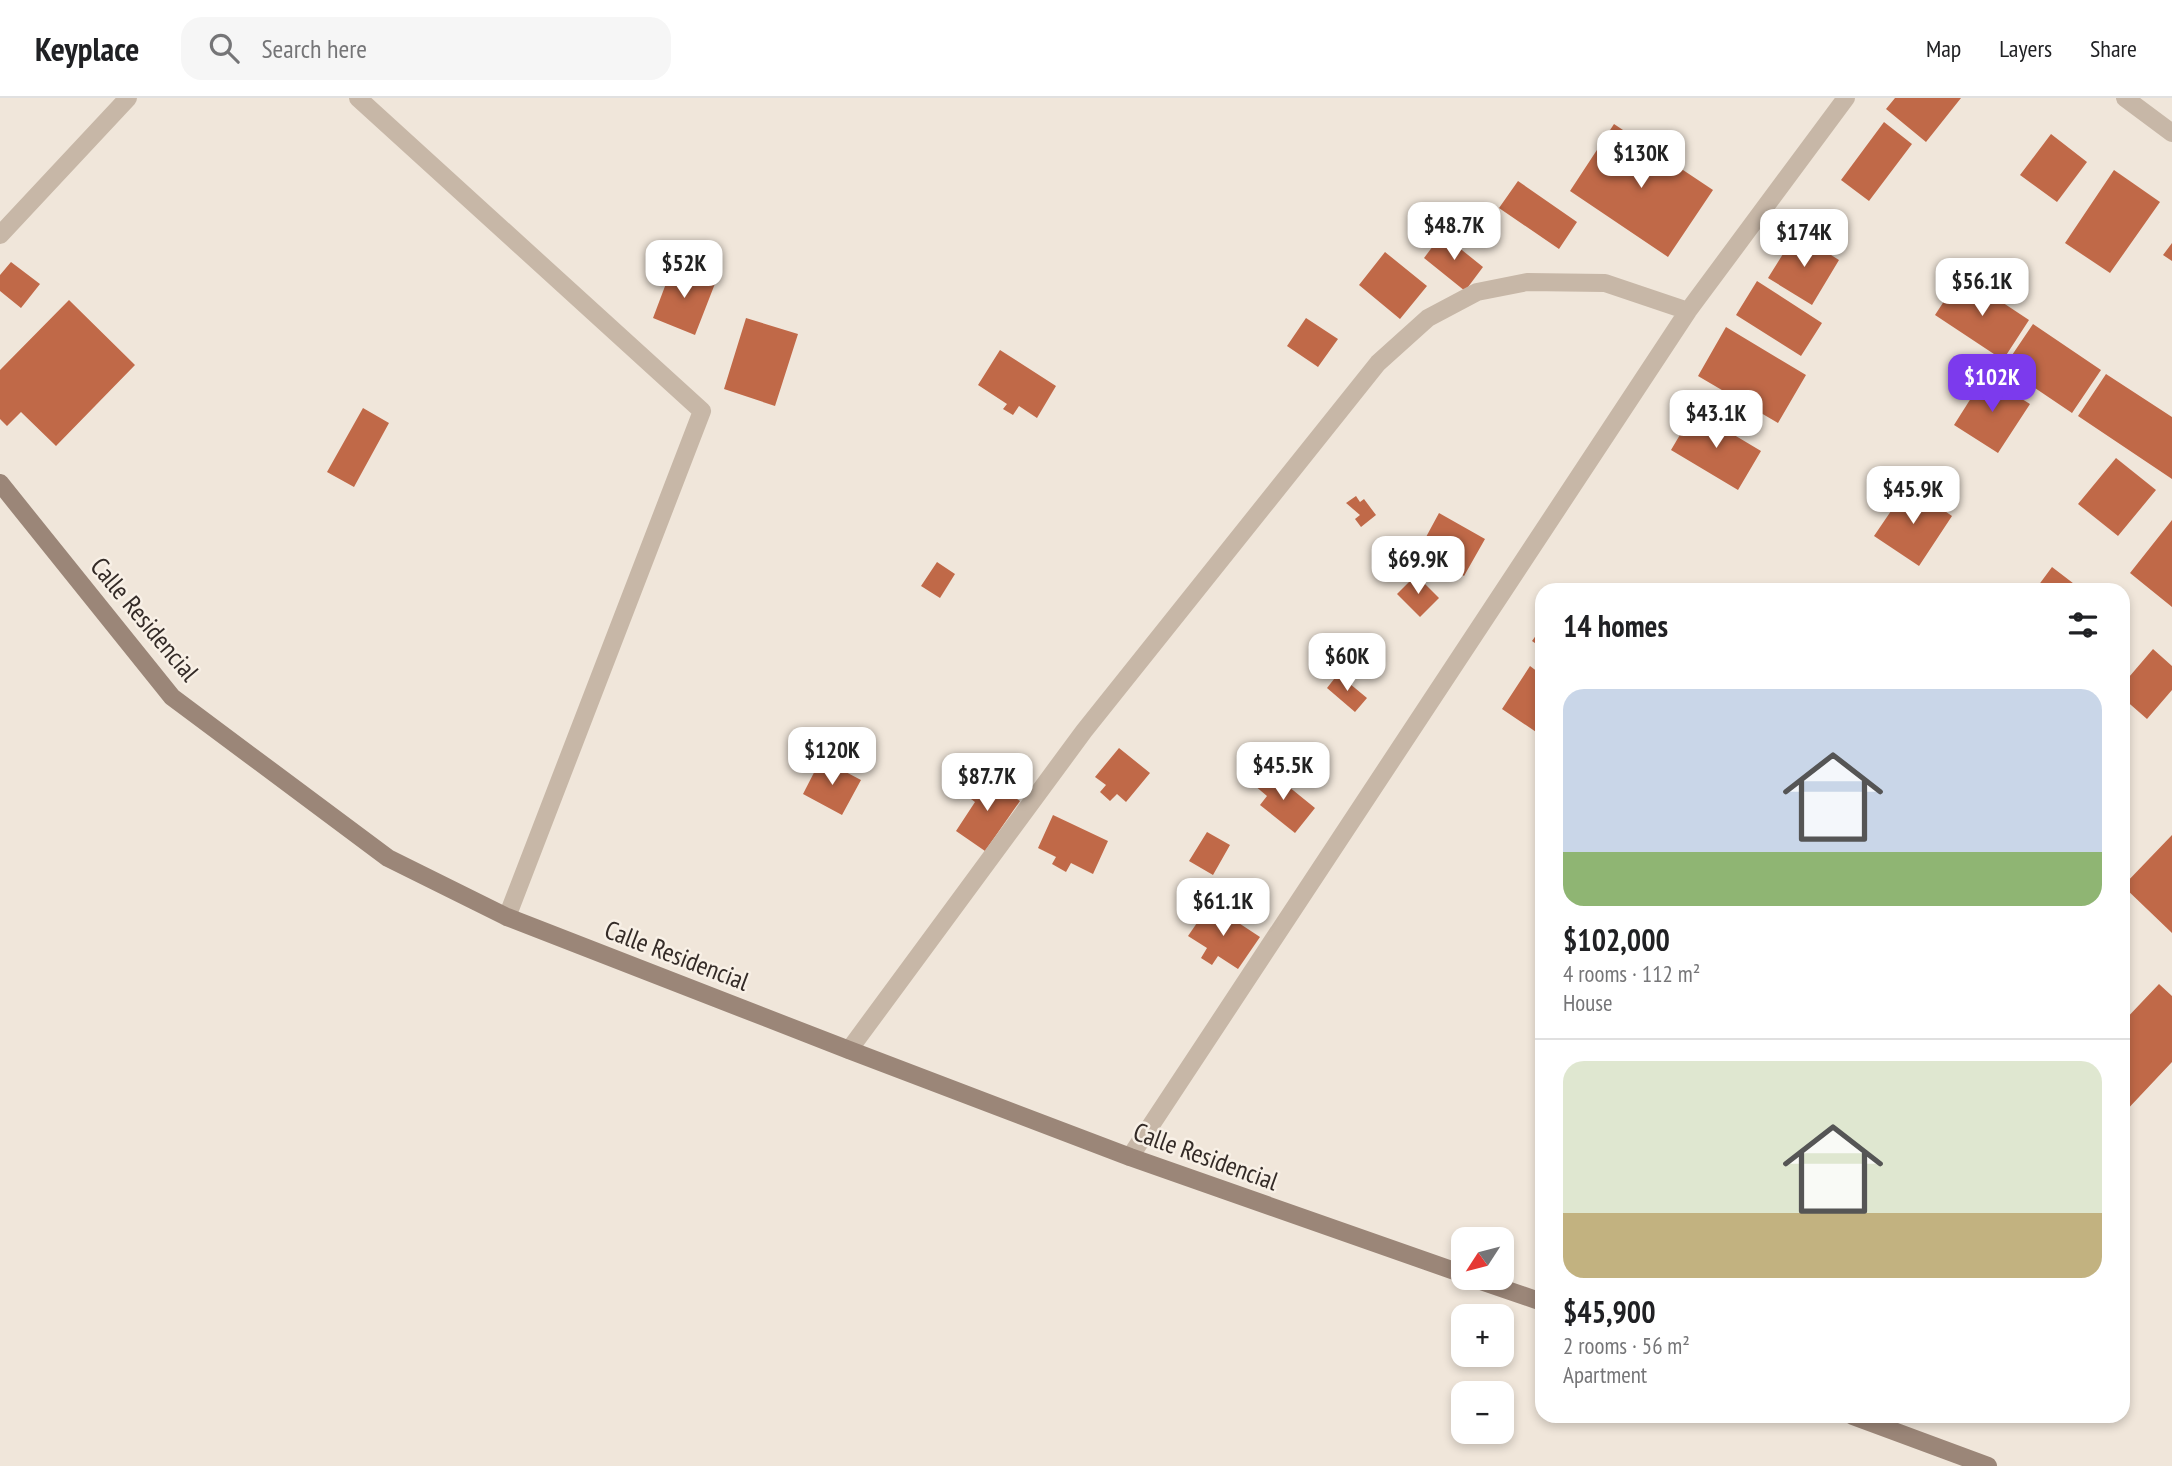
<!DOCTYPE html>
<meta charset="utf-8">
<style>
:root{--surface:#fff;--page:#f6f6f6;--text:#202124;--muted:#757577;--line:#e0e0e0;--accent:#7c3aed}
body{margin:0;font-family:"PT Sans Narrow",sans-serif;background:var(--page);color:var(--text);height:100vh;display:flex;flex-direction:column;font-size:26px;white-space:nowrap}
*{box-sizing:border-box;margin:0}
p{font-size:23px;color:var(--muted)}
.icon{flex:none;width:38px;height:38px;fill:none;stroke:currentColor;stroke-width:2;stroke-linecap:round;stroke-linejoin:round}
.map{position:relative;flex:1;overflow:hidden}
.sheet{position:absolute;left:1535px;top:485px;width:595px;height:840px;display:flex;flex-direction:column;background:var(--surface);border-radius:21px;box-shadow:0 4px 10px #0003}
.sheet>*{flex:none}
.needle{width:46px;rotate:234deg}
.tools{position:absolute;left:1451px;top:1129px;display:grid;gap:14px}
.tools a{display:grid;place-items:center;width:63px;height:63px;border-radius:14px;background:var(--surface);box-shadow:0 4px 10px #0003;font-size:35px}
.price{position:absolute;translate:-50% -60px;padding:0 16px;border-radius:14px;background:#fff;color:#222;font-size:23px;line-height:46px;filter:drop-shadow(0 2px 4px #0008)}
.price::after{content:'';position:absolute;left:50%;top:42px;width:21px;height:16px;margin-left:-10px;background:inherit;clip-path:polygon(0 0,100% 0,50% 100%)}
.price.active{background:var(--accent);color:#fff}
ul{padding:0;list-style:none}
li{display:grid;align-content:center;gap:14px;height:371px;padding:0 28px}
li+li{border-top:2px solid var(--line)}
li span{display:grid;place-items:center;height:217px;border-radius:21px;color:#555}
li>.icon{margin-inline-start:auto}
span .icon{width:126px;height:126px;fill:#fffc;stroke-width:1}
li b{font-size:30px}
h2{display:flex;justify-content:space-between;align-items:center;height:84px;padding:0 28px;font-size:30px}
header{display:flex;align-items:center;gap:42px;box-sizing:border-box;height:98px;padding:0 35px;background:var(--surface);border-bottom:2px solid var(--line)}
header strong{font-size:33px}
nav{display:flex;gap:38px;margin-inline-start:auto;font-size:24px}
.search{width:490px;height:63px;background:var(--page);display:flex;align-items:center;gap:18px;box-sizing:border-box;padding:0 24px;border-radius:21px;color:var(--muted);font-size:26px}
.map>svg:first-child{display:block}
.building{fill:#c06948}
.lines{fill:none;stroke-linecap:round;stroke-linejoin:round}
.minor{stroke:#c7b7a7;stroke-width:18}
.secondary{stroke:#9b8678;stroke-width:18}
.labels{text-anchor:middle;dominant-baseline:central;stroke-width:5;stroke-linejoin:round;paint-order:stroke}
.street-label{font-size:26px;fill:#342b27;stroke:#f8f0e6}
</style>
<header>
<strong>Keyplace</strong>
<div class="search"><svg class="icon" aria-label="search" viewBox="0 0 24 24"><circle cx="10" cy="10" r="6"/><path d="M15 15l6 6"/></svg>Search here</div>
<nav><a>Map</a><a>Layers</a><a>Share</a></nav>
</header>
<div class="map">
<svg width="2172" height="1368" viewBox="0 0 2172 1368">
<rect width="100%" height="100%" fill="#f0e6da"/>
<!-- building -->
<path class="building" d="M1895,0h66l-35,44 -40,-33z
M1884,24l28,22 -43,57 -28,-21z
M1614,26l99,66 -45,67 -98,-66z
M2051,36l36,28 -30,40 -37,-27z
M2114,72l46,32 -50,71 -45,-30z
M1518,83l59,41 -18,27 -60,-41z
M1796,135l43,27 -27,45 -44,-27z
M1442,136l41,33 -18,24 -41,-33z
M2172,145v18l-9,-6z
M1385,154l42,34 -27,33 -41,-34z
M11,164l29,22 -19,24 -21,-17v-16z
M673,167l43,16 -21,54 -42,-17z
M1961,177l68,45 -26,40 -68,-45z
M1757,183l65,42 -21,33 -65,-41z
M69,202l66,65 -79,81 -35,-34 -14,14 -7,-7v-49z
M746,220l52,16 -23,72 -51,-17z
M1306,220l32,21 -20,28 -31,-21z
M2033,226l68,46 -29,43 -68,-46z
M1726,229l80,48 -28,48 -80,-47z
M1000,252l56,36 -19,32 -18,-12 -6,9 -10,-6 4,-5 -29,-19z
M2106,276l66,43v62l-94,-63z
M1985,278l45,28 -32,49 -44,-28z
M363,310l26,15 -35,64 -27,-15z
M1694,313l67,40 -23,39 -67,-40z
M2116,360l40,32 -38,46 -40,-32z
M1908,388l44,30 -33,50 -45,-30z
M1356,398l4,6 4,-3 12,16 -15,12 -6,-8 5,-4 -14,-12z
M1439,415l46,26 -21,37 -45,-26z
M2172,422v87l-42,-34z
M937,464l18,12 -15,24 -19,-12z
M2052,469l30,23h-47z
M1416,477l23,23 -19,19 -23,-23z
M1542,529v21l-10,-7z
M2153,551l19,17v24l-25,29 -24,-21v-14z
M1530,568l12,9v61l-40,-27z
M1338,576l29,24 -12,14 -28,-24z
M1119,650l31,25 -24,29 -9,-8 -7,7 -10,-9 6,-7 -11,-8z
M821,661l40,21 -19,35 -39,-21z
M1267,671l48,39 -20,25 -35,-28 7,-9 -13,-11z
M982,677l38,26 -35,50 -29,-20 19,-29 -8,-6z
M1053,717l55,26 -15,33 -22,-11 -5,9 -14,-8 4,-7 -18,-9z
M1207,734l23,13 -17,30 -24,-14z
M2172,737v98l-49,-47z
M1210,806l50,33 -22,32 -20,-13 -6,9 -11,-7 6,-10 -19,-12z
M2159,886l13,12v66l-49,52v-92z"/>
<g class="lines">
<!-- minor -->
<path class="minor" d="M358,0l344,313 -195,506
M2125,0l47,35
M0,137l128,-137
M849,952l235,-319 294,-368 50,-45 49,-26 50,-10 78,1 83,28
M1130,1059l558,-846 158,-213"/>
<!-- secondary -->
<path class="secondary" d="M0,385l172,214 216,161 119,59 342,133 281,107 333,117
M1472,1180l70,24
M1853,1318l135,50"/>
</g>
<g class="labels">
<!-- street labels -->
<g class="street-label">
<text transform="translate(145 521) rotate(50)">Calle Residencial</text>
<text transform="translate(677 857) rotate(21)">Calle Residencial</text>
<text transform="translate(1206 1058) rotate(20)">Calle Residencial</text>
</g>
</g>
</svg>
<div class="tools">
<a><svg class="needle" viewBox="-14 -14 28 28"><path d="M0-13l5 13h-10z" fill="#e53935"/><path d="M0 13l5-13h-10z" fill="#757577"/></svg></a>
<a>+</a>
<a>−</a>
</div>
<b class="price" style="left:1641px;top:92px">$130K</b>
<b class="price" style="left:1454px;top:164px">$48.7K</b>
<b class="price" style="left:1804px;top:171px">$174K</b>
<b class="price" style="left:684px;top:202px">$52K</b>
<b class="price" style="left:1982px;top:220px">$56.1K</b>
<b class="price active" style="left:1992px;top:316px">$102K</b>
<b class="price" style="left:1716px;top:352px">$43.1K</b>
<b class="price" style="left:1913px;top:428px">$45.9K</b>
<b class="price" style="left:1418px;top:498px">$69.9K</b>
<b class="price" style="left:1347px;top:595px">$60K</b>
<b class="price" style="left:832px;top:689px">$120K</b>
<b class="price" style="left:1283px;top:704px">$45.5K</b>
<b class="price" style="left:987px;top:715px">$87.7K</b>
<b class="price" style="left:1223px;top:840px">$61.1K</b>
<section class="sheet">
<h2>14 homes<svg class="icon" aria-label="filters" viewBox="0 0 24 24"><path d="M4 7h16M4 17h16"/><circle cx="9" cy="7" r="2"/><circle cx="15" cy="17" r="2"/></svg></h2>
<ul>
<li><span style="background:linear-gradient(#c9d6e8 75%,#8fb573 0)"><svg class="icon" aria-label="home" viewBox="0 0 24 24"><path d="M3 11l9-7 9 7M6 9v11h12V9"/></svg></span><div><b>$102,000</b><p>4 rooms · 112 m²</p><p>House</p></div></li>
<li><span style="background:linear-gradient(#dfe7d0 70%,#c2b280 0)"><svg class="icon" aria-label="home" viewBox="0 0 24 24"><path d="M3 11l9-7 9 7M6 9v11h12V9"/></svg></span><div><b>$45,900</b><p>2 rooms · 56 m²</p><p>Apartment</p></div></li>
</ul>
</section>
</div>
